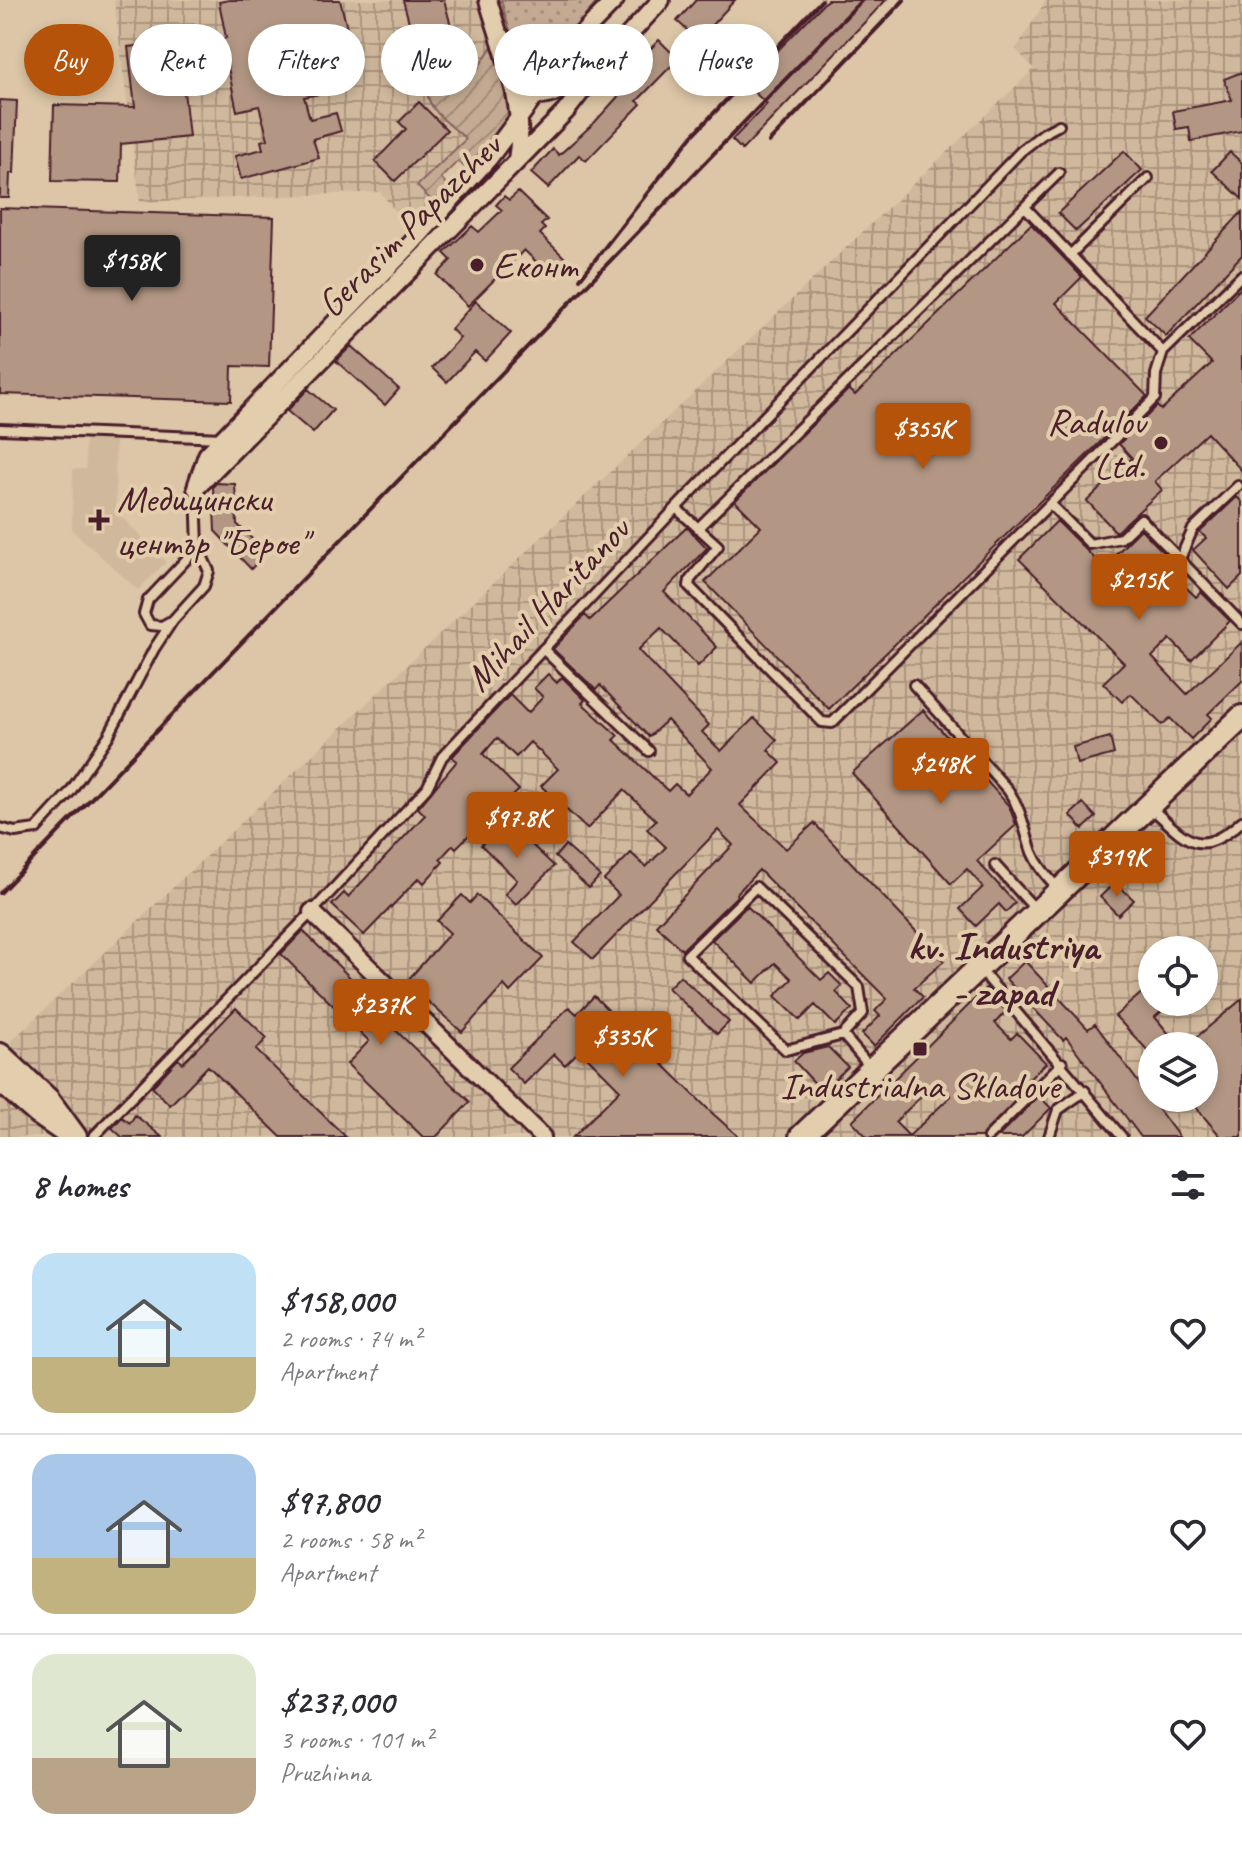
<!DOCTYPE html>
<meta charset="utf-8">
<style>
:root{--surface:#fff;--page:#f2f2f3;--text:#2b2b33;--muted:#7c7c81;--line:#e1e1e2;--accent:#b45309}
body{margin:0;font-family:Caveat,sans-serif;background:var(--page);color:var(--text);height:100vh;display:flex;flex-direction:column;font-size:30px;white-space:nowrap}
*{box-sizing:border-box;margin:0}
p{font-size:26px;color:var(--muted)}
.icon{flex:none;width:44px;height:44px;fill:none;stroke:currentColor;stroke-width:2;stroke-linecap:round;stroke-linejoin:round}
.map{position:relative;height:1137px;overflow:hidden}
.details{display:flex;flex-direction:column;background:var(--surface);flex:1}
.details>*{flex:none}
.top-card{position:absolute;left:24px;top:24px;width:800px;height:72px;display:flex;gap:16px}
.fabs{position:absolute;left:1138px;top:936px;display:grid;gap:16px}
.fabs a{display:grid;place-items:center;width:80px;height:80px;border-radius:50%;background:var(--surface);box-shadow:0 4px 12px #0003;font-size:40px}
.price{position:absolute;translate:-50% -68px;padding:0 18px;border-radius:8px;background:var(--accent);color:#fff;font-size:26px;line-height:52px;filter:drop-shadow(0 2px 4px #0008)}
.price::after{content:'';position:absolute;left:50%;top:48px;width:24px;height:18px;margin-left:-12px;background:inherit;clip-path:polygon(0 0,100% 0,50% 100%)}
.price.active{background:#222;color:#fff}
ul{padding:0;list-style:none}
li{display:flex;align-items:center;gap:24px;height:200px;padding:0 32px}
li+li{border-top:2px solid var(--line)}
li span{display:grid;place-items:center;flex:none;width:224px;height:160px;border-radius:24px;color:#555}
li>.icon{margin-inline-start:auto}
span .icon{width:96px;height:96px;fill:#fffc;stroke-width:1}
li b{font-size:34px}
h2{display:flex;justify-content:space-between;align-items:center;height:96px;padding:0 32px;font-size:34px}
.chip{padding:0 28px;border-radius:36px;background:var(--surface);box-shadow:0 4px 12px #0003;font-size:28px;line-height:72px}
.chip.active{background:var(--accent);color:#fff}
.map>svg:first-child{display:block}
.built{fill:#d0b89c}
.industrial{fill:url(#industrial-grid);fill-rule:evenodd}
.park{fill:url(#park-dots);stroke:#87645e;stroke-width:2}
.garden{fill:url(#garden-furrows);stroke:#87645e;stroke-width:2}
.building{fill:#b39784;stroke:#4a1f2b;stroke-width:2;fill-rule:evenodd}
.lines{fill:none;stroke-linecap:round;stroke-linejoin:round}
.lane-casing{stroke:#4a1f2b;stroke-width:14}
.street-casing{stroke:#4a1f2b;stroke-width:22}
.secondary-casing{stroke:#4a1f2b;stroke-width:28}
.lane{stroke:#e2cdac;stroke-width:8}
.street{stroke:#e2cdac;stroke-width:16}
.secondary{stroke:#e2cdac;stroke-width:22}
.rail{stroke:#4a1f2b;stroke-width:4}
.poi-dot{fill:#4a1f2b;stroke:#e2cdac;stroke-width:3}
.labels{text-anchor:middle;dominant-baseline:central;stroke-width:8;stroke-linejoin:round;paint-order:stroke}
.street-label{font-size:38px;fill:#4a1f2b;stroke:#e2cdac}
.poi-label{font-size:38px;fill:#4a1f2b;stroke:#e2cdac;text-anchor:start}
.neighbourhood-label{font-size:40px;font-weight:bold;fill:#4a1f2b;stroke:#e2cdac}
</style>
<div class="map">
<svg width="1242" height="1137" viewBox="0 0 1242 1137">
<defs>
<pattern id="industrial-grid" width="8" height="8" patternUnits="userSpaceOnUse" patternTransform="scale(2)"><rect width="8" height="8" fill="#d0b89c"/><path d="M0 4h8M4 0v8" fill="none" stroke="#ab957f"/></pattern>
<pattern id="park-dots" width="8" height="8" patternUnits="userSpaceOnUse" patternTransform="scale(2)"><rect width="8" height="8" fill="#c4aa92"/><path d="M2 2h.1M6 6h.1" fill="none" stroke="#a18a77" stroke-width="1.8" stroke-linecap="round"/></pattern>
<pattern id="garden-furrows" width="10" height="10" patternUnits="userSpaceOnUse" patternTransform="scale(2)"><rect width="10" height="10" fill="#c4aa92"/><path d="M-1 1l2-2M0 10L10 0M9 11l2-2" fill="none" stroke="#a18a77"/></pattern>
</defs>
<rect width="100%" height="100%" fill="#dcc6a7"/>
<filter id="ink" filterUnits="userSpaceOnUse"><feTurbulence type="fractalNoise" baseFrequency=".0125" numOctaves="2"/><feDisplacementMap in="SourceGraphic" scale="16" xChannelSelector="R" yChannelSelector="G"/><feConvolveMatrix kernelMatrix="1 2 1 2 8 2 1 2 1" color-interpolation-filters="sRGB"/></filter>
<g filter="url(#ink)">
<!-- built -->
<path class="built" d="M85,439h30l1,72 50,51 -28,28 -66,-60 1,-61h13z"/>
<!-- industrial -->
<path class="industrial" d="M114,0h365l13,46 -15,24 -51,18 3,15 37,35 -49,47 17,18 -24,26 -30,-37 -240,10z
M1046,0h196v1137h-1242v-85l1034,-983 -18,-20zM1152,950h52v52h-52zM1152,1046h52v52h-52z"/>
<!-- park -->
<path class="park" d="M501,0h98c-22,24 -60,83 -89,30 -4,-9 -6,-21 -9,-30z"/>
<!-- garden -->
<path class="garden" d="M492,46l12,44 9,9c2,31 -26,49 -46,70l-9,-8 -17,17 7,8 -14,17 -17,-17 49,-47c-15,-14 -46,-33 -37,-56l48,-13z"/>
<!-- building -->
<path class="building" d="M229,0h111l14,56 -40,8 6,30 -16,3 6,22 26,-6 5,18 -28,8 6,19 -78,21 -6,-23 28,-7 -2,-8 7,-2 -9,-33 -22,5 -15,-72 4,-1 -7,-36z
M403,0h41l19,71 -38,10z
M696,0h39l-37,40 -21,-19z
M827,0h59l-144,150 -10,-10 35,-36 -22,-20z
M177,27l12,110 -68,7 -1,38 -68,-1 2,-76 81,2 -7,-60 26,-3 -2,-14z
M659,40l19,19 -41,42 4,3 -55,57 -7,-6 -31,33 -17,-15 22,-24 6,6 36,-33 38,-42 -7,-6z
M1242,72v59l-51,10 -2,-14 -13,2 -3,-18 59,-11 -8,-21z
M0,100l17,1 -3,72h-4l-1,25h-9z
M419,102l28,28 -52,51 -20,-20 31,-32 -7,-7z
M1124,151l18,19 -66,61 -18,-18z
M1230,152l12,11v36l-30,-28z
M518,192l29,28 -6,5 4,4 -5,5 26,25 -16,16 -26,-25 -56,56 -31,-31 14,-15 -7,-7 28,-27 7,6 23,-22 -6,-5 8,-9 5,4z
M0,208l274,9 -5,150 -37,-1 -1,35 -231,-7z
M1242,212v43l-76,81 -21,-20z
M1031,224l51,53 -26,26 91,93 -318,313 -124,-127 56,-55 -26,-26 114,-112 6,6z
M1242,287v184l-35,-38 -52,48 7,9 -46,42 -29,-31 45,-43 -13,-14 38,-38 4,4 51,-47 -23,-23z
M476,301l35,32 -26,28 -10,-9 -28,30 -15,-14 28,-30 -9,-9z
M351,346l48,43 -14,16 -49,-44z
M308,389l25,21 -20,23 -26,-22z
M216,483l19,1 2,40 29,29 -15,16 -36,-38 -2,-44z
M1237,497l5,5v74l-13,13 -36,-39 13,-12 -6,-6z
M1057,521l46,46 38,-38 22,23 -6,7 39,38 5,-5 29,29 -39,39 -21,-21 -18,18 35,37 55,-52v39l-34,33 4,4 -21,21 -21,-21 -8,7 -31,-31 -9,8 -19,-19 21,-20 -105,-104z
M687,527l20,21 -43,44 53,55 -19,19 -37,-38 -23,22 71,75 -7,7 19,19 33,-33 23,22 -9,10 13,13 -41,42 46,44 28,-26 130,138 -30,27 9,9 -49,49 -12,-12 18,-18 -5,-5 12,-12 -128,-129 -23,24 1,2 -55,54 -26,-25 77,-80 -15,-15 -125,129 -19,-17 45,-47 -15,-15 27,-27 15,14 20,-20 -19,-18 9,-9 -32,-30 -37,39 -46,-43 17,-17 -28,-27 -14,15 -19,-19 -14,16 36,36 -17,17 -7,-8 -25,27 4,4 -18,18 -3,-3 -13,14 3,3 -19,21 -5,-5 -55,57 -32,-30 12,-12 4,4 77,-82 -7,-7 39,-47 -5,-4 25,-27 33,-35 18,18 15,-16 -9,-9 14,-14 9,9 5,-6 23,23 -3,3 36,33 -4,4 54,51 7,-7 11,10 26,-26 -45,-48 -18,17 -49,-52 -4,5 -43,-41 32,-34 5,5z
M923,710l86,96 7,19 -39,36 38,42 -9,9 -7,-8 -23,22 -16,-17 23,-22 -16,-18 -16,15 -99,-111z
M1110,737l4,17 -37,10 -4,-17z
M1083,803l13,14 -13,12 -13,-14z
M506,820l48,46 -38,39 -11,-11 12,-14 -36,-35z
M565,845l35,31 -11,12 -34,-31z
M1115,882l19,18 -16,15 -18,-18z
M462,895l8,8 7,-8 66,63 -33,34 -6,-7 -42,47 -56,-50 44,-49 -13,-12z
M747,906l74,74 8,-7 13,13 -6,6 16,17 -17,16 -20,-20 -15,15 -25,-24 17,-17 -17,-16 -20,20 -43,-43z
M303,931l85,84 -4,4 86,83 -34,35h-13l-76,-73 22,-23 -88,-87z
M1025,961l63,68 7,-5 84,113h-38l-75,-100 -3,3 -57,-61z
M680,976l49,46 -12,12 -49,-46z
M1152,984v18h20l-17,15 24,29h-27v9l-37,-39z
M986,988l20,23 -11,12 16,16 6,-6 29,30 -21,20 4,3 -48,51h-114l-15,-16zM937,1081l14,15 -42,40 -14,-14z
M594,996l117,116 28,25h-166l47,-47 -40,-40 -15,15 -11,-11 -30,30 -16,-16 61,-61 8,7z
M1242,999v138h-21l-33,-39h16v-52h-18z
M236,1008l31,30 -11,12 90,87h-65l-73,-71 -38,39 -18,-18 26,-28 5,4z
M828,1047l20,20 -26,24 -28,-30 9,-8z
M1039,1096l12,12 -29,29h-24z
M135,1115l27,22h-40l-10,-9 10,-11 8,6z"/>
<g class="lines">
<!-- lane casing -->
<g class="lane-casing">
<path id="lane" d="M1025,207l138,145
M1070,255l78,-77
M0,429l223,9
M1051,505l39,39 31,-6 20,-19 101,105
M676,508l42,38 -28,34 -1,6 133,136 10,1 323,-325 1,-24 7,-22 79,-77
M699,527l360,-354
M1180,559l13,-30 45,-43
M169,622l-7,4 -12,-1 -6,-11 4,-14 50,-53
M543,649l106,102
M914,685l94,105c14,20 16,40 24,62 6,15 16,26 27,37
M1149,806c37,33 49,55 93,15
M0,828l15,4 21,-3 34,-37 39,-57 45,-86 19,-29 31,-34 5,-15 -11,-24 -2,-59
M995,865l42,46
M979,968l143,169
M843,1035l-57,15 -99,-95 69,-68 103,100 4,26 -20,22 28,33
M93,1137l219,-225 115,-124 15,-31 234,-249 345,-357 23,-18 15,-8
M988,1137l74,-74
M1049,1137l9,-27 27,-19"/>
</g>
<!-- street casing -->
<g class="street-casing">
<path id="street" d="M488,0c15,52 39,106 29,160
M500,35c16,19 22,25 47,28l15,-12
M529,95c24,6 46,-14 65,-27
M197,484l10,-29 205,-212 77,-85 90,-121 36,-37
M196,488l370,-377 39,-50 56,-61
M312,912l230,225"/>
</g>
<!-- secondary casing -->
<g class="secondary-casing">
<path id="secondary" d="M0,1055l48,45 27,37
M0,1080l38,33 26,18
M801,1137l441,-420"/>
</g>
<!-- lane -->
<use href="#lane" class="lane"/>
<!-- street -->
<use href="#street" class="street"/>
<!-- secondary -->
<use href="#secondary" class="secondary"/>
<!-- rail -->
<path class="rail" d="M769,142l135,-142
M580,279l112,-143 130,-136
M0,893l862,-893"/>
</g>
</g>
<!-- markers -->
<g class="poi-dot">
<circle cx="477" cy="265" r="8"/>
<circle cx="1161" cy="443" r="8"/>
<path d="M95 508h8v8h8v8h-8v8h-8v-8h-8v-8h8z"/>
<rect x="912" y="1041" width="16" height="16" rx="4"/>
</g>
<g class="labels">
<!-- street labels -->
<g class="street-label">
<text transform="translate(409 225) rotate(-45)">Gerasim Papazchev</text>
<text transform="translate(547 604) rotate(-47)">Mihail Haritanov</text>
</g>
<!-- poi labels -->
<g class="poi-label">
<text x="493" y="265">Еконт</text>
<text x="1145" y="421" text-anchor="end">Radulov<tspan x="1145" dy="44">Ltd.</tspan></text>
<text x="117" y="498">Медицински<tspan x="117" dy="44">център "Берое"</tspan></text>
<text x="920" y="1085" text-anchor="middle">Industrialna Skladove</text>
</g>
<!-- neighbourhood labels -->
<g class="neighbourhood-label">
<text x="1003" y="946">kv. Industriya<tspan x="1003" dy="46">- zapad</tspan></text>
</g>
</g>
</svg>
<div class="fabs">
<a><svg class="icon" aria-label="locate" viewBox="0 0 24 24"><circle cx="12" cy="12" r="6"/><path d="M12 2v4M12 18v4M2 12h4M18 12h4"/></svg></a>
<a><svg class="icon" aria-label="layers" viewBox="0 0 24 24"><path d="M12 4l9 5-9 5-9-5zM3 14l9 5 9-5"/></svg></a>
</div>
<b class="price active" style="left:132px;top:303px">$158K</b>
<b class="price" style="left:923px;top:471px">$355K</b>
<b class="price" style="left:1139px;top:622px">$215K</b>
<b class="price" style="left:941px;top:806px">$248K</b>
<b class="price" style="left:517px;top:860px">$97.8K</b>
<b class="price" style="left:1117px;top:899px">$319K</b>
<b class="price" style="left:381px;top:1047px">$237K</b>
<b class="price" style="left:623px;top:1079px">$335K</b>
<div class="top-card">
<a class="chip active">Buy</a>
<a class="chip">Rent</a>
<a class="chip">Filters</a>
<a class="chip">New</a>
<a class="chip">Apartment</a>
<a class="chip">House</a>
</div>
</div>
<section class="details">
<h2>8 homes<svg class="icon" aria-label="filters" viewBox="0 0 24 24"><path d="M4 7h16M4 17h16"/><circle cx="9" cy="7" r="2"/><circle cx="15" cy="17" r="2"/></svg></h2>
<ul>
<li><span style="background:linear-gradient(#bfe0f5 65%,#c2b280 0)"><svg class="icon" aria-label="home" viewBox="0 0 24 24"><path d="M3 11l9-7 9 7M6 9v11h12V9"/></svg></span><div><b>$158,000</b><p>2 rooms · 74 m²</p><p>Apartment</p></div><svg class="icon" aria-label="heart" viewBox="0 0 24 24"><path d="M12 20l-8-8c-3-5 5-10 8-4 3-6 11-1 8 4z"/></svg></li>
<li><span style="background:linear-gradient(#a9c7e8 65%,#c2b280 0)"><svg class="icon" aria-label="home" viewBox="0 0 24 24"><path d="M3 11l9-7 9 7M6 9v11h12V9"/></svg></span><div><b>$97,800</b><p>2 rooms · 58 m²</p><p>Apartment</p></div><svg class="icon" aria-label="heart" viewBox="0 0 24 24"><path d="M12 20l-8-8c-3-5 5-10 8-4 3-6 11-1 8 4z"/></svg></li>
<li><span style="background:linear-gradient(#dfe7d0 65%,#b9a48a 0)"><svg class="icon" aria-label="home" viewBox="0 0 24 24"><path d="M3 11l9-7 9 7M6 9v11h12V9"/></svg></span><div><b>$237,000</b><p>3 rooms · 101 m²</p><p>Pruzhinna</p></div><svg class="icon" aria-label="heart" viewBox="0 0 24 24"><path d="M12 20l-8-8c-3-5 5-10 8-4 3-6 11-1 8 4z"/></svg></li>
</ul>
</section>
